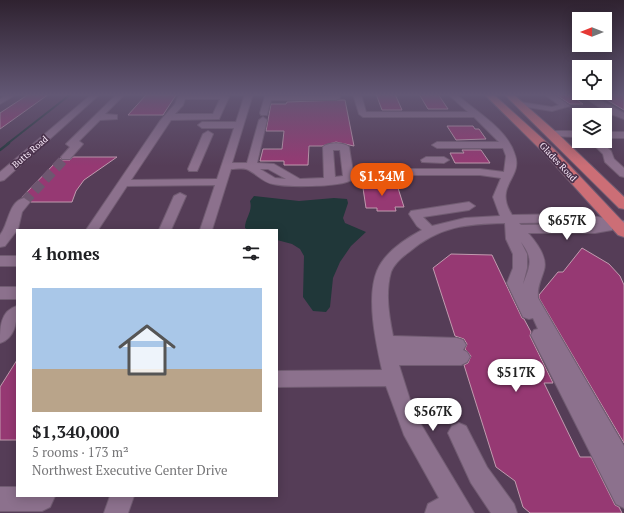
<!DOCTYPE html>
<meta charset="utf-8">
<style>
:root{--surface:#fff;--page:#f2f2f2;--text:#202124;--muted:#757577;--accent:#ea580c}
body{margin:0;font-family:"PT Serif",serif;background:var(--page);color:var(--text);height:100vh;display:flex;flex-direction:column;font-size:15px;white-space:nowrap}
*{box-sizing:border-box;margin:0}
p{font-size:13px;color:var(--muted)}
.icon{flex:none;width:22px;height:22px;fill:none;stroke:currentColor;stroke-width:2;stroke-linecap:round;stroke-linejoin:round}
.map{position:relative;flex:1;overflow:hidden}
.drawer{position:absolute;left:16px;top:229px;width:262px;height:268px;display:flex;flex-direction:column;background:var(--surface);border-radius:0px;box-shadow:0 2px 10px #0003}
.drawer>*{flex:none}
.needle{width:26px;rotate:270deg}
.fabs{position:absolute;left:572px;top:12px;display:grid;gap:8px}
.fabs a{display:grid;place-items:center;width:40px;height:40px;border-radius:0px;background:var(--surface);box-shadow:0 2px 10px #0003;font-size:20px}
.price{position:absolute;translate:-50% -34px;padding:0 9px;border-radius:14px;background:#fff;color:#222;font-size:13px;line-height:26px;filter:drop-shadow(0 1px 2px #0008)}
.price::after{content:'';position:absolute;left:50%;top:24px;width:12px;height:9px;margin-left:-6px;background:inherit;clip-path:polygon(0 0,100% 0,50% 100%)}
.price.selected{background:var(--accent);color:#fff}
ul{padding:0;list-style:none}
li{display:grid;align-content:center;gap:8px;height:212px;padding:0 16px}
li span{display:grid;place-items:center;height:124px;border-radius:0px;color:#555}
li>.icon{margin-inline-start:auto}
span .icon{width:72px;height:72px;fill:#fffc;stroke-width:1}
li b{font-size:17px}
h2{display:flex;justify-content:space-between;align-items:center;height:48px;padding:0 16px;font-size:17px}
.map>svg:first-child{display:block}
.water{fill:#203739}
.lines{fill:none;stroke-linecap:round;stroke-linejoin:round}
.stream-far1{stroke:#203739;stroke-width:2}
.stream{stroke:#203739;stroke-width:2.5}
.building{fill:#963973;stroke:#c19baf}
.minor-tunnel{stroke:#6e5770;stroke-width:10;stroke-dasharray:10 5.5;stroke-linecap:butt}
.minor-casing{stroke:#715c72;stroke-width:2}
.major-casing{stroke:#715c72;stroke-width:2}
.minor{fill:#8c718d;fill-rule:evenodd}
.major{fill:#cc6e76;fill-rule:evenodd}
.labels{text-anchor:middle;dominant-baseline:central;stroke-width:3.5;stroke-linejoin:round;paint-order:stroke}
.far-street-label{font-size:9px;fill:#fdedfd;stroke:#4a324c}
</style>
<div class="map">
<svg width="624" height="513" viewBox="0 0 624 513">
<rect width="100%" height="100%" fill="#553d57"/>
<!-- water -->
<path class="water" d="M254,196l45,5 35,-3 13,1 1,4 -5,15 2,5 21,9 -15,14 -11,16 -7,16 -3,29 -4,5 -13,-1 -10,-14 1,-41 -4,-7 -8,-5 -15,-4v-10h-29l-3,-2c0,-10 8,-16 5,-27z"/>
<g class="lines">
<!-- stream-far1 -->
<path class="stream-far1" d="M7,144l64,-50"/>
<!-- stream -->
<path class="stream" d="M0,150l9,-7"/>
</g>
<!-- building -->
<path class="building" d="M29,94h20l-49,35v-16z
M376,94h19l7,16h-20z
M419,94h19l10,15h-20z
M555,94h14l14,10h-13z
M597,94h27v16z
M146,95h30l-13,20h-35z
M339,100h6l9,46 -18,-4 -14,4h-13l-1,19h-24v-4h-24l3,-12h19l2,-18h-18l5,-27h15l1,-2z
M447,126h26l2,3h4l7,10 -30,1z
M462,150h19l9,13h-35l-5,-10h14z
M73,157h44l-33,23 -8,11 -4,11h-41l-6,-5h-3l38,-39 2,2h8z
M367,183h24l1,5h6l6,19h-9l1,4h-19v-3h-11l-3,-20h5z
M582,248l27,16 11,12 4,9v158l-85,-145v-3l19,-23h5z
M451,254l41,1 30,63 2,1 7,13 -1,4 23,47h-9l36,74h11l24,48 4,2 3,6h-92l-7,-6 -8,-26 -19,-14 -32,-102 4,-2 3,-7 -6,-7 2,-5 -3,-5 -9,-3 -22,-68z
M17,360v80h-17v-53z"/>
<g class="lines">
<!-- minor-tunnel -->
<path class="minor-tunnel" d="M24,202l42,-45"/>
<!-- minor casing -->
<g class="minor-casing">
<path id="minor" d="M8,94h9l-17,10v-5z
M92,94h8l-96,86 -4,1v-9z
M117,94h8l-20,20 12,1v4l-17,1 -21,21 4,3 -13,15h-8l-1,-2 9,-10 -4,-3 2,-2z
M179,94l46,1 4,2 -10,22 -48,1 -40,60 86,-1 17,-51h-32l-4,-3 4,-3h34l9,-28h8l-21,69h15l12,-43 4,-3 4,3 -10,43 17,1 26,15 24,-1 -1,-31c5,-5 21,-5 26,0l5,31c-7,10 -68,9 -81,6 -11,-2 -18,-12 -27,-15 -4,-1 -11,0 -15,0l-19,61h-12l15,-45 -88,1 -29,44h-12l74,-109 15,-17zM185,99h35l-7,15h-38l8,-9zM333,150h7l3,26 -8,1zM260,169h8l18,10 -11,-1z
M332,94h8v4l-4,2h-65l-4,15h-6l-1,-2 5,-17h67z
M353,94h8l5,18h102l-20,-18h8c20,18 51,34 59,61 8,24 -22,30 -3,60l67,-1 45,7v8l-11,-1 -1,2 -17,3h-67c8,9 20,24 16,37 -3,11 -7,16 -6,28l86,148v62l-8,-4 -85,-169 3,-5 4,-1 -5,-11 -4,1 -6,-2 -16,-34 6,-15v-14l-7,-15 -1,-16c-39,1 -65,3 -96,29 -7,5 -15,12 -18,20 -6,21 -2,44 2,64l64,2 6,2 3,5 -3,5 4,2 3,5 -3,5 -6,3h-62l12,38 8,18 55,92h-49l3,-9 11,-6 -35,-63 -18,-49 -109,1v-16l105,-1c-6,-27 -16,-72 -5,-99 7,-18 28,-32 45,-41l-5,-4 -8,-12 2,-3 58,-9 6,4 -6,4 -46,7 9,9 33,-8 35,-2 -7,-19 8,-19 -21,-3h-79l-5,-3 5,-3h79l24,3 2,-16 -3,-8h-66l-5,-3 5,-3h62l-25,-25h-111l-4,-3zM579,222l20,2 -78,1 -2,-2zM521,242c13,17 9,24 2,42l4,-16v-14z
M544,94h9l17,12 -18,5 -32,-5 -4,-2 4,-2 32,5 7,-2z
M579,94h9l36,19v6l-16,-6z
M208,131l5,3 -15,35 -1,2h-8l-1,-2 15,-35z
M552,131h27v6l-30,-1 -2,-2z
M605,132h19v6h-19z
M592,141h8l11,10 3,8 10,9v9l-4,-1 -15,-14 -2,-8 -10,-10z
M426,157h18l5,3 -5,3 -22,-1 -1,-2z
M180,193l6,3 -15,34h-12l15,-34z
M24,198l6,4 -8,10 -4,17 -13,17 -5,1v-12c9,-11 8,-33 24,-37z
M0,256h17v10h-17z
M0,287h17v12h-17z
M17,306c0,14 -1,32 -17,37 0,-15 0,-32 17,-37z
M459,423l7,3 21,41 27,37 3,9h-26l-20,-30 -23,-50 4,-7z
M0,487h17v9h38l-5,11 -8,4h-42z
M110,496h24l-6,17h-24z"/>
</g>
<!-- major casing -->
<g class="major-casing">
<path id="major" d="M484,94h9l61,55 70,74v14l-6,-2 -72,-80z
M504,94h9l43,38 68,65v12l-5,-1z"/>
</g>
<!-- minor -->
<use href="#minor" class="minor"/>
<!-- major -->
<use href="#major" class="major"/>
</g>
<!-- sky -->
<linearGradient id="sky" x2="0" y2="1"><stop stop-color="#2f2230"/><stop offset="0.57" stop-color="#625774"/><stop offset="1" stop-color="#625774" stop-opacity="0"/></linearGradient>
<rect width="624" height="166" fill="url(#sky)"/>
<g class="labels">
<!-- far-street labels -->
<g class="far-street-label">
<text transform="translate(30 152) rotate(-41)">Butts Road</text>
<text transform="translate(558 162) rotate(47)">Glades Road</text>
</g>
</g>
</svg>
<div class="fabs">
<a><svg class="needle" viewBox="-14 -14 28 28"><path d="M0-13l5 13h-10z" fill="#e53935"/><path d="M0 13l5-13h-10z" fill="#757577"/></svg></a>
<a><svg class="icon" aria-label="locate" viewBox="0 0 24 24"><circle cx="12" cy="12" r="6"/><path d="M12 2v4M12 18v4M2 12h4M18 12h4"/></svg></a>
<a><svg class="icon" aria-label="layers" viewBox="0 0 24 24"><path d="M12 4l9 5-9 5-9-5zM3 14l9 5 9-5"/></svg></a>
</div>
<b class="price selected" style="left:382px;top:197px">$1.34M</b>
<b class="price" style="left:567px;top:241px">$657K</b>
<b class="price" style="left:516px;top:393px">$517K</b>
<b class="price" style="left:433px;top:432px">$567K</b>
<section class="drawer">
<h2>4 homes<svg class="icon" aria-label="filters" viewBox="0 0 24 24"><path d="M4 7h16M4 17h16"/><circle cx="9" cy="7" r="2"/><circle cx="15" cy="17" r="2"/></svg></h2>
<ul>
<li><span style="background:linear-gradient(#a9c7e8 65%,#b9a48a 0)"><svg class="icon" aria-label="home" viewBox="0 0 24 24"><path d="M3 11l9-7 9 7M6 9v11h12V9"/></svg></span><div><b>$1,340,000</b><p>5 rooms · 173 m²</p><p>Northwest Executive Center Drive</p></div></li>
</ul>
</section>
</div>
